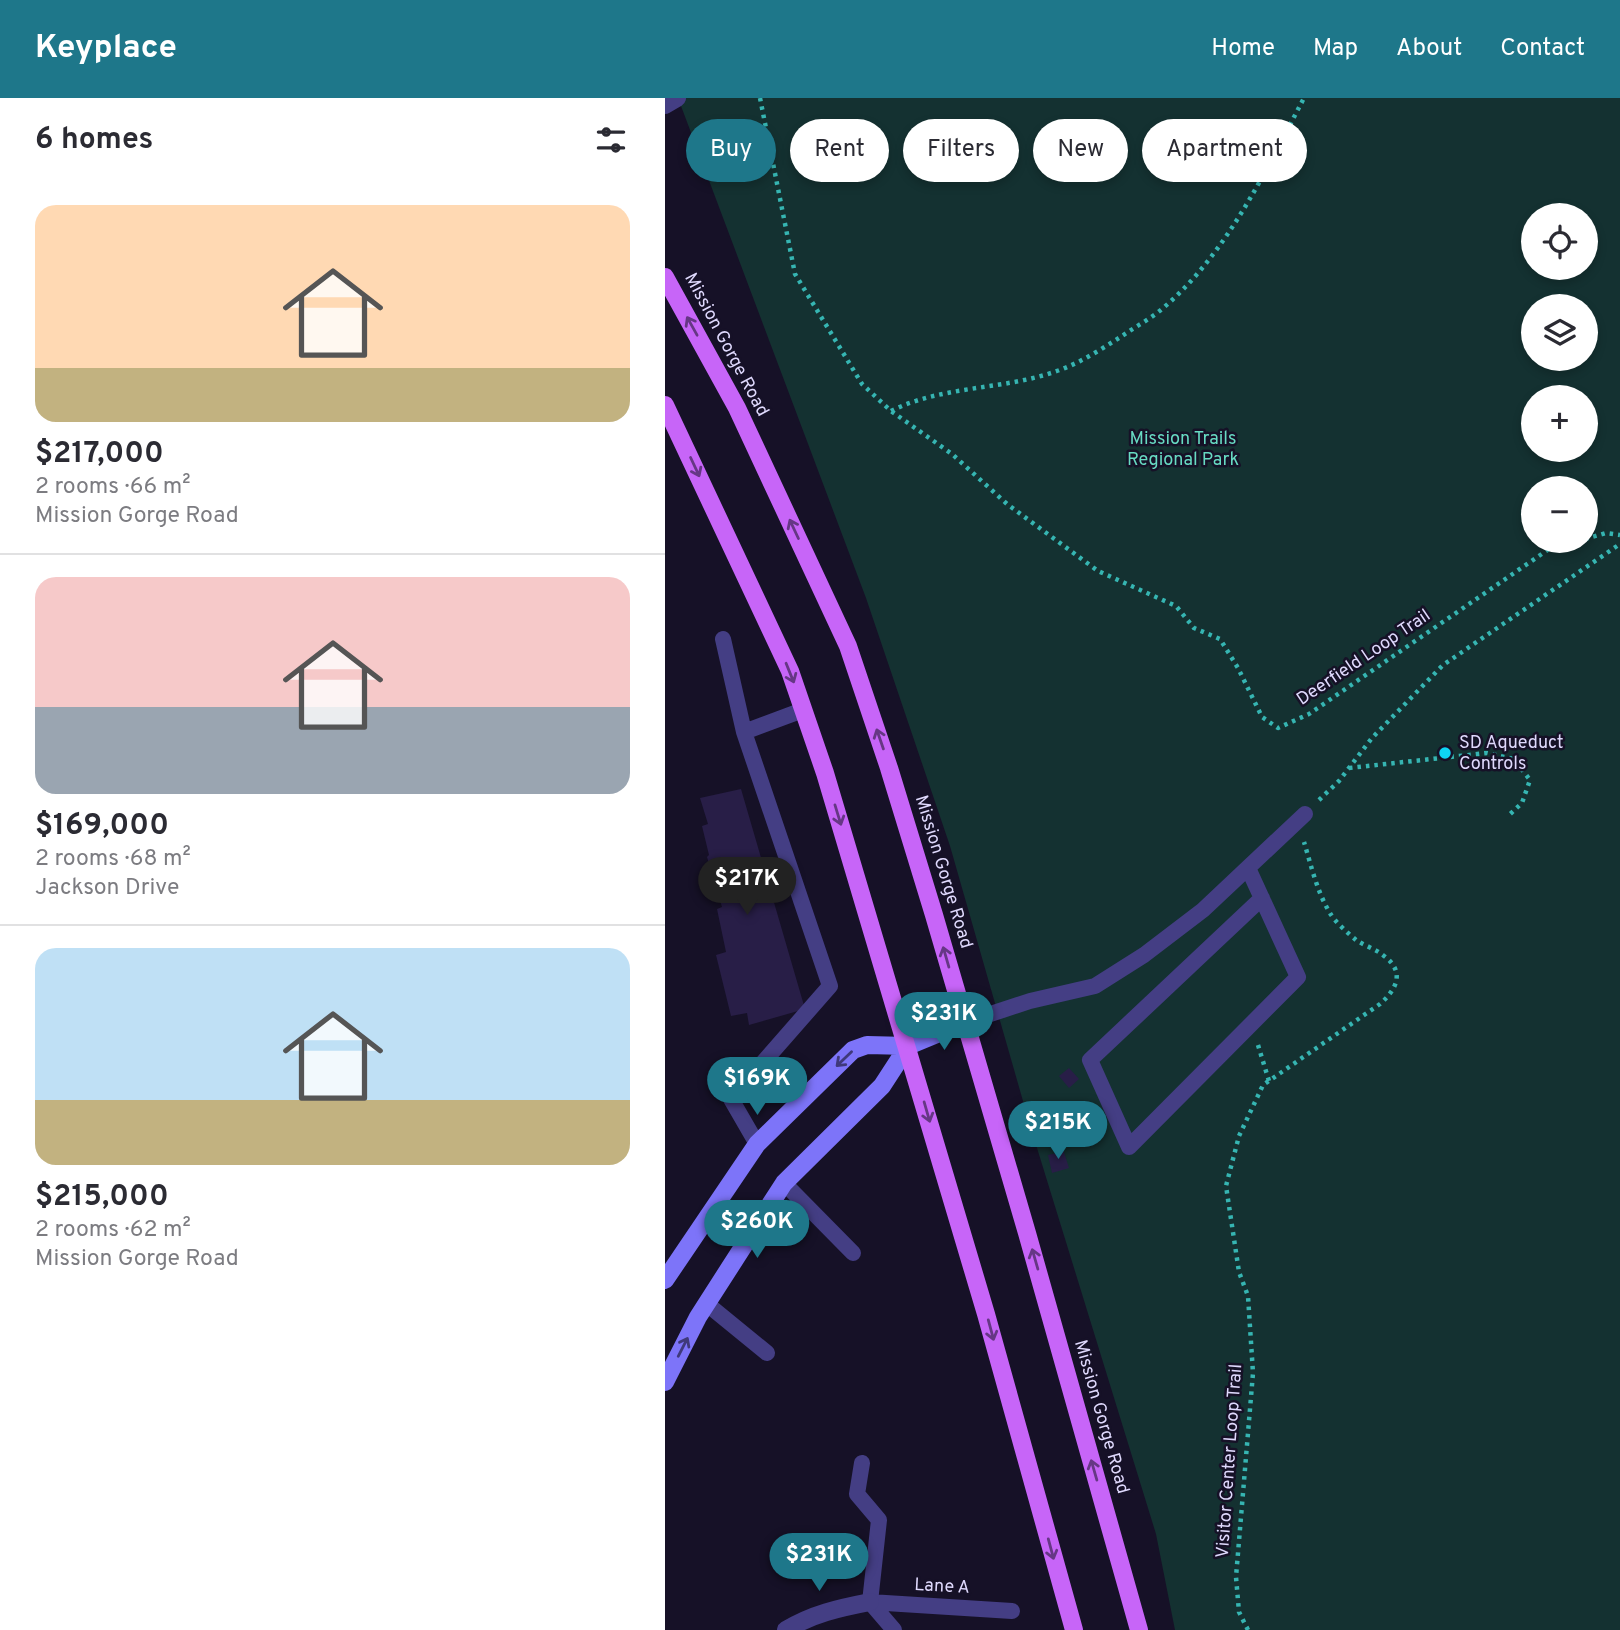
<!DOCTYPE html>
<meta charset="utf-8">
<style>
:root{--surface:#fff;--page:#f2f2f3;--text:#2b2b33;--muted:#7c7c81;--line:#e1e1e2;--accent:#1e778a}
body{margin:0;font-family:Overpass,sans-serif;background:var(--page);color:var(--text);height:100vh;display:flex;flex-direction:column;font-size:26px;white-space:nowrap}
*{box-sizing:border-box;margin:0}
p{font-size:23px;color:var(--muted)}
.icon{flex:none;width:38px;height:38px;fill:none;stroke:currentColor;stroke-width:2;stroke-linecap:round;stroke-linejoin:round}
.map{position:relative;flex:1;overflow:hidden}
.panel{display:flex;flex-direction:column;background:var(--surface);width:665px}
.panel>*{flex:none}
.top-card{position:absolute;left:21px;top:21px;width:665px;height:63px;display:flex;gap:14px}
.controls{position:absolute;left:856px;top:105px;display:grid;gap:14px}
.controls a{display:grid;place-items:center;width:77px;height:77px;border-radius:50%;background:var(--surface);box-shadow:0 4px 10px #0003;font-size:35px}
.price{position:absolute;translate:-50% -60px;padding:0 16px;border-radius:24px;background:var(--accent);color:#fff;font-size:23px;line-height:46px;filter:drop-shadow(0 2px 4px #0008)}
.price::after{content:'';position:absolute;left:50%;top:42px;width:21px;height:16px;margin-left:-10px;background:inherit;clip-path:polygon(0 0,100% 0,50% 100%)}
.price.current{background:#222;color:#fff}
ul{padding:0;list-style:none}
li{display:grid;align-content:center;gap:14px;height:371px;padding:0 35px}
li+li{border-top:2px solid var(--line)}
li span{display:grid;place-items:center;height:217px;border-radius:21px;color:#555}
li>.icon{margin-inline-start:auto}
span .icon{width:126px;height:126px;fill:#fffc;stroke-width:1}
li b{font-size:30px}
h2{display:flex;justify-content:space-between;align-items:center;height:84px;padding:0 35px;font-size:30px}
.chip{padding:0 24px;border-radius:32px;background:var(--surface);box-shadow:0 4px 10px #0003;font-size:24px;line-height:63px}
.chip.current{background:var(--accent);color:#fff}
header{display:flex;align-items:center;gap:42px;box-sizing:border-box;height:98px;padding:0 35px;background:var(--accent);color:#fff}
header strong{font-size:33px}
nav{display:flex;gap:38px;margin-inline-start:auto;font-size:24px}
main{display:flex;flex:1;min-height:0}
.map>svg:first-child{display:block}
.green{fill:#143131;fill-rule:evenodd}
.building{fill:#281e47}
.lines{fill:none;stroke-linecap:round;stroke-linejoin:round}
.path{stroke:#36b5b2;stroke-width:4.5;stroke-dasharray:3.5 5;stroke-linecap:butt}
.service{stroke:#443e84;stroke-width:16}
.minor{stroke:#443e84;stroke-width:18}
.secondary{stroke:#7d74f9;stroke-width:18}
.primary{stroke:#c765f8;stroke-width:18}
.oneway{stroke:#663785}
.oneway2{stroke:#3f397b}
.poi-dot{fill:#0ed4f4;stroke:#161127;stroke-width:2.5}
.labels{text-anchor:middle;dominant-baseline:central;stroke-width:5;stroke-linejoin:round;paint-order:stroke}
.street-label{font-size:18px;fill:#dfd9fd;stroke:#161127}
.park-label{font-size:18px;fill:#67dbc3;stroke:#161127}
.poi-label{font-size:18px;fill:#dfd9fd;stroke:#161127;text-anchor:start}
</style>
<header>
<strong>Keyplace</strong>
<nav><a>Home</a><a>Map</a><a>About</a><a>Contact</a></nav>
</header>
<main>
<section class="panel">
<h2>6 homes<svg class="icon" aria-label="filters" viewBox="0 0 24 24"><path d="M4 7h16M4 17h16"/><circle cx="9" cy="7" r="2"/><circle cx="15" cy="17" r="2"/></svg></h2>
<ul>
<li><span style="background:linear-gradient(#ffd9b3 75%,#c2b280 0)"><svg class="icon" aria-label="home" viewBox="0 0 24 24"><path d="M3 11l9-7 9 7M6 9v11h12V9"/></svg></span><div><b>$217,000</b><p>2 rooms · 66 m²</p><p>Mission Gorge Road</p></div></li>
<li><span style="background:linear-gradient(#f6c9c9 60%,#9aa5b1 0)"><svg class="icon" aria-label="home" viewBox="0 0 24 24"><path d="M3 11l9-7 9 7M6 9v11h12V9"/></svg></span><div><b>$169,000</b><p>2 rooms · 68 m²</p><p>Jackson Drive</p></div></li>
<li><span style="background:linear-gradient(#bfe0f5 70%,#c2b280 0)"><svg class="icon" aria-label="home" viewBox="0 0 24 24"><path d="M3 11l9-7 9 7M6 9v11h12V9"/></svg></span><div><b>$215,000</b><p>2 rooms · 62 m²</p><p>Mission Gorge Road</p></div></li>
</ul>
</section>
<div class="map">
<svg width="955" height="1532" viewBox="0 0 955 1532">
<rect width="100%" height="100%" fill="#161127"/>
<!-- green -->
<path class="green" d="M13,0h942v1532h-445l-19,-96 -127,-412 -79,-276 -84,-248zM868,117h52v53h-52zM868,208h52v53h-52zM868,299h52v53h-52zM868,390h52v53h-52z"/>
<!-- building -->
<path class="building" d="M76,691l64,220 -56,16 -2,-12 -16,3 -15,-61 10,-3 -9,-43 5,-2 -15,-50 2,-2 -7,-29 6,-2 -8,-26z
M404,970l10,11 -10,9 -10,-12z
M397,1048l7,22 -17,5 -4,-18 9,-2 -1,-5z"/>
<g class="lines">
<!-- path -->
<path class="path" d="M95,0l35,176 67,110 29,27 61,43 55,50 91,67 78,35 18,22 26,11 18,29 24,49 16,11 31,-14 240,-165 29,-8
M226,313c50,-25 108,-21 160,-38 26,-8 49,-23 71,-37 13,-9 28,-17 40,-27 65,-55 103,-137 142,-211
M920,441l21,-6 14,2
M684,670l138,-15 27,6 16,21 -8,23 -14,13
M654,702l20,-19 33,-43 71,-73 177,-121
M593,947l11,36
M583,1532l-9,-18 -3,-35 17,-204 -5,-77 -9,-24 -13,-86 13,-50 24,-51 117,-81c16,-14 26,-32 4,-48 -8,-7 -19,-10 -28,-16 -8,-7 -21,-18 -26,-27 -13,-21 -19,-48 -26,-71"/>
<!-- service -->
<path class="service" d="M58,541l21,93 59,-22
M79,634l86,254 -99,113 26,45
M583,770l50,109 -169,170 -39,-87 172,-162
M301,924l64,-21 65,-15 49,-31 59,-45 102,-96
M119,1085l69,70
M42,1206l60,49
M197,1365l-5,31 22,26 -9,82
M205,1504l142,9
M205,1504l24,28"/>
<!-- minor -->
<path class="minor" d="M0,7l12,-7
M121,1532c26,-16 53,-22 84,-28"/>
<!-- secondary -->
<path class="secondary" d="M0,1182l92,-136 96,-94 14,-5 41,1 58,-24
M0,1284l33,-65 86,-134 98,-97 26,-40"/>
<!-- primary -->
<path class="primary" d="M0,179l72,131 111,238 41,122 45,147 93,318 112,397
M0,307l125,266 35,102 161,541 88,316"/>
</g>
<!-- one-way arrows -->
<defs><path id="oneway-shaft" d="M-6 0H5M1.5-3L5.5 0L1.5 3" fill="none" stroke-width="1.6" stroke-linecap="round" stroke-linejoin="round" transform="scale(1.75)"/></defs>
<g class="oneway">
<use href="#oneway-shaft" transform="translate(27 228) rotate(-119)"/>
<use href="#oneway-shaft" transform="translate(30 369) rotate(65)"/>
<use href="#oneway-shaft" transform="translate(129 431) rotate(-115)"/>
<use href="#oneway-shaft" transform="translate(125 575) rotate(68)"/>
<use href="#oneway-shaft" transform="translate(215 641) rotate(-109)"/>
<use href="#oneway-shaft" transform="translate(173 717) rotate(73)"/>
<use href="#oneway-shaft" transform="translate(281 859) rotate(-106)"/>
<use href="#oneway-shaft" transform="translate(262 1014) rotate(74)"/>
<use href="#oneway-shaft" transform="translate(370 1161) rotate(-106)"/>
<use href="#oneway-shaft" transform="translate(326 1232) rotate(75)"/>
<use href="#oneway-shaft" transform="translate(429 1372) rotate(-106)"/>
<use href="#oneway-shaft" transform="translate(386 1451) rotate(75)"/>
</g>
<g class="oneway2">
<use href="#oneway-shaft" transform="translate(179 961) rotate(136)"/>
<use href="#oneway-shaft" transform="translate(18 1249) rotate(-63)"/>
</g>
<!-- markers -->
<circle class="poi-dot" cx="780" cy="655" r="7"/>
<g class="labels">
<!-- street labels -->
<g class="street-label">
<text transform="translate(61 247) rotate(62)">Mission Gorge Road</text>
<text transform="translate(699 560) rotate(-34)">Deerfield Loop Trail</text>
<text transform="translate(278 774) rotate(73)">Mission Gorge Road</text>
<text transform="translate(436 1319) rotate(74)">Mission Gorge Road</text>
<text transform="translate(565 1363) rotate(-86)">Visitor Center Loop Trail</text>
<text transform="translate(277 1489) rotate(3)">Lane A</text>
</g>
<!-- park labels -->
<g class="park-label">
<text x="518" y="341">Mission Trails<tspan x="518" dy="21">Regional Park</tspan></text>
</g>
<!-- poi labels -->
<g class="poi-label">
<text x="794" y="645">SD Aqueduct<tspan x="794" dy="21">Controls</tspan></text>
</g>
</g>
</svg>
<div class="controls">
<a><svg class="icon" aria-label="locate" viewBox="0 0 24 24"><circle cx="12" cy="12" r="6"/><path d="M12 2v4M12 18v4M2 12h4M18 12h4"/></svg></a>
<a><svg class="icon" aria-label="layers" viewBox="0 0 24 24"><path d="M12 4l9 5-9 5-9-5zM3 14l9 5 9-5"/></svg></a>
<a>+</a>
<a>−</a>
</div>
<b class="price current" style="left:82px;top:819px">$217K</b>
<b class="price" style="left:279px;top:954px">$231K</b>
<b class="price" style="left:92px;top:1019px">$169K</b>
<b class="price" style="left:393px;top:1063px">$215K</b>
<b class="price" style="left:92px;top:1162px">$260K</b>
<b class="price" style="left:154px;top:1495px">$231K</b>
<div class="top-card">
<a class="chip current">Buy</a>
<a class="chip">Rent</a>
<a class="chip">Filters</a>
<a class="chip">New</a>
<a class="chip">Apartment</a>
</div>
</div>
</main>
